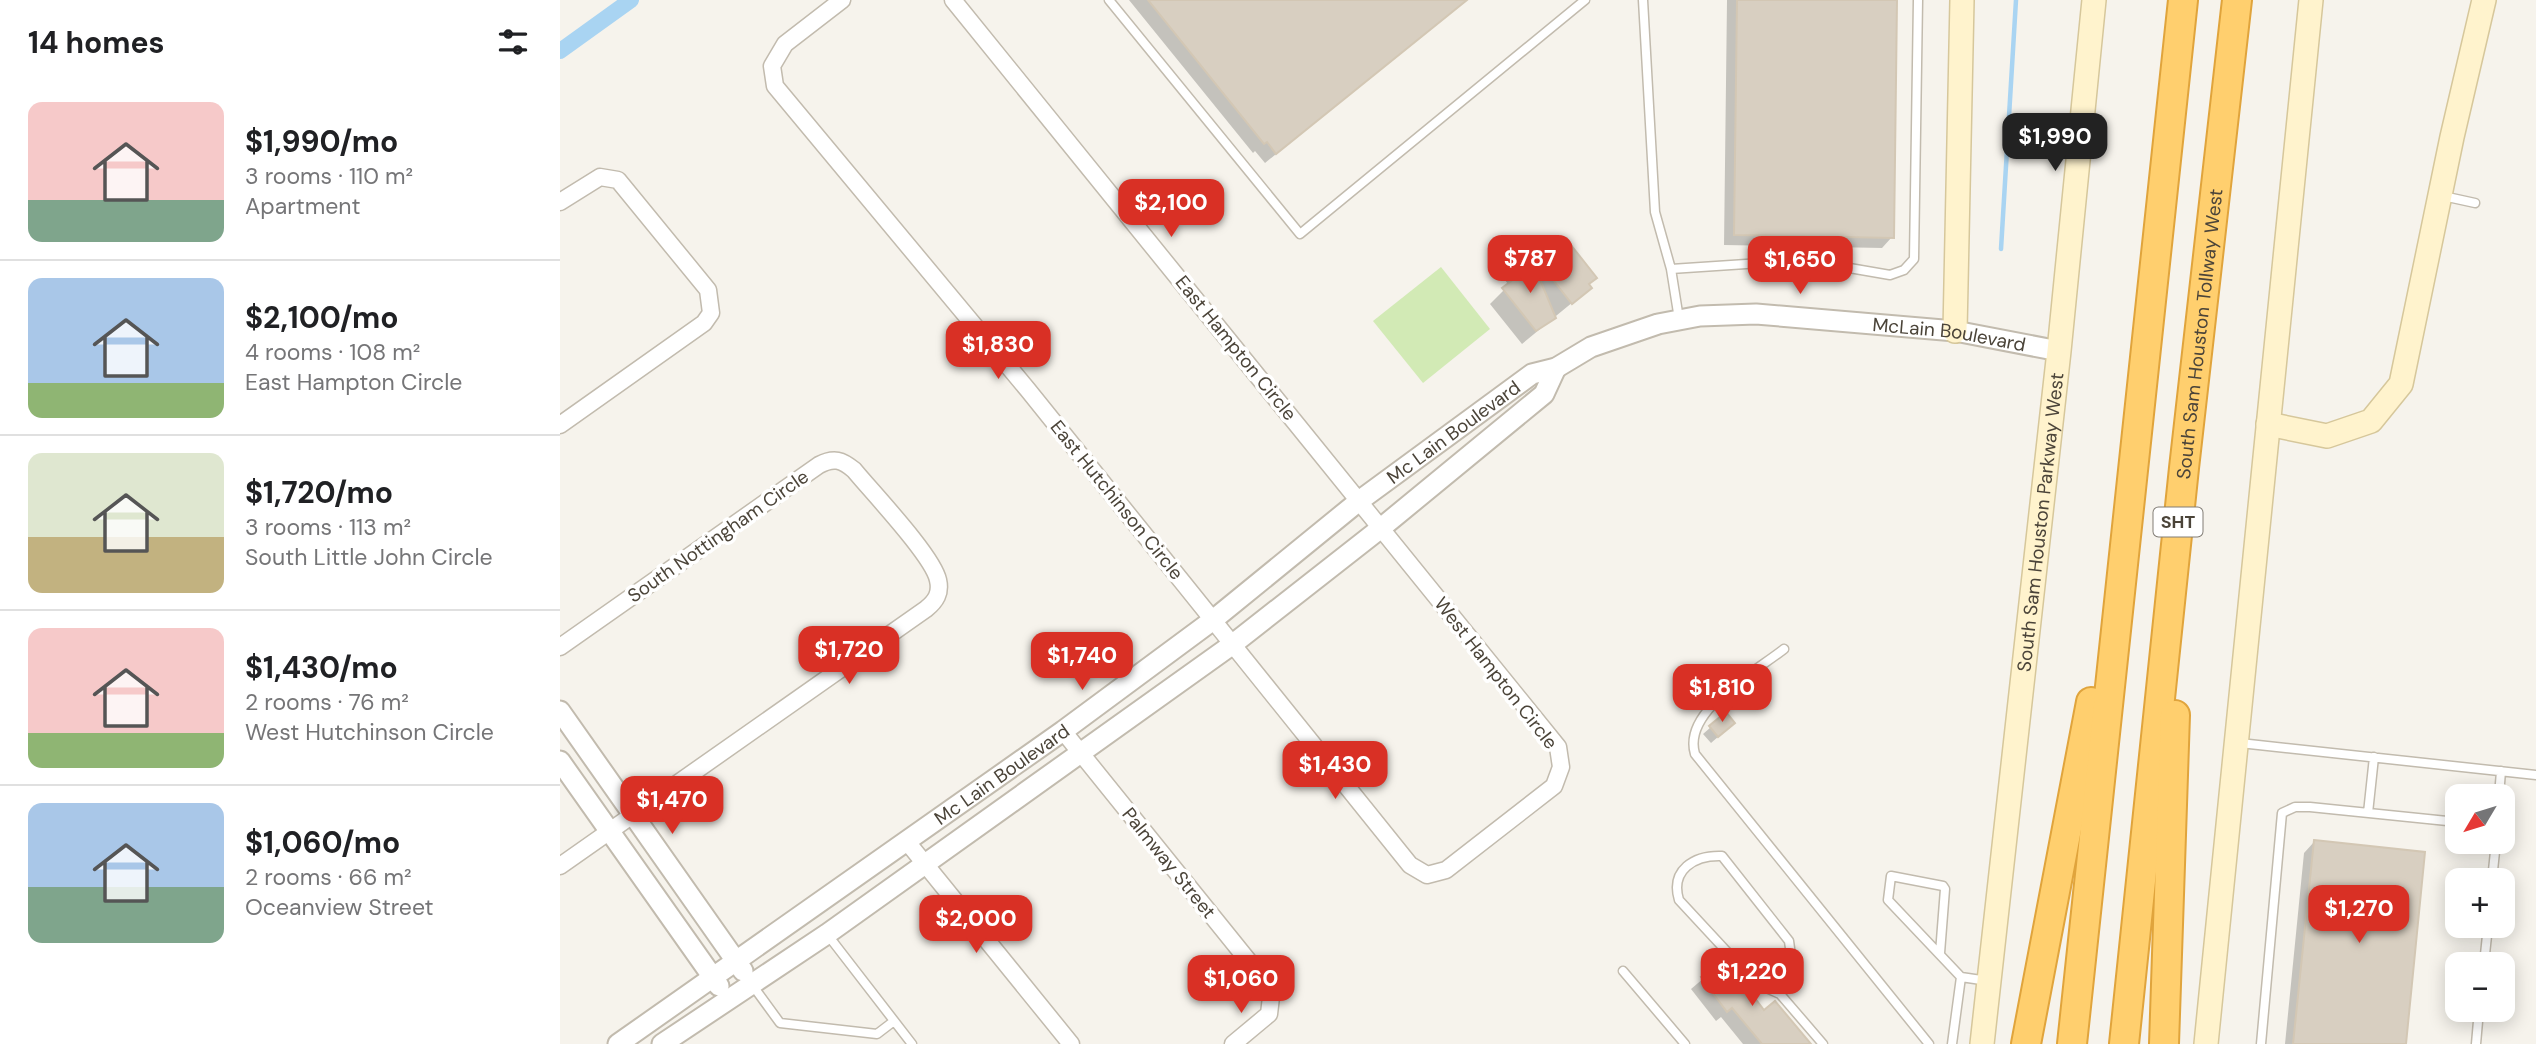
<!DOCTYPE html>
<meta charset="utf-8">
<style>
:root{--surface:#fff;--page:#f6f6f6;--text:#202124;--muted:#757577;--line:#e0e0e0;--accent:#d93025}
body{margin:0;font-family:"DM Sans",sans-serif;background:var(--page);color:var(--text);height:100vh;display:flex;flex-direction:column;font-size:26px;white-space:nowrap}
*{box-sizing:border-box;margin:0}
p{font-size:23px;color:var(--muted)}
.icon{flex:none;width:38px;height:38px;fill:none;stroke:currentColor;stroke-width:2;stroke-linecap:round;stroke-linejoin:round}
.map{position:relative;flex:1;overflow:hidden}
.details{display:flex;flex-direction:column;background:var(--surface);width:560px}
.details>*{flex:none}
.needle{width:46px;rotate:232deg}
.fabs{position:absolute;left:1885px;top:784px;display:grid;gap:14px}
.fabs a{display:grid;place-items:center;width:70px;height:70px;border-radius:14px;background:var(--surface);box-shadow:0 4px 18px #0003;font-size:35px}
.price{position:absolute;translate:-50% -60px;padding:0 16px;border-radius:14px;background:var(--accent);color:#fff;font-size:23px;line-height:46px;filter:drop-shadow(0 2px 4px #0008)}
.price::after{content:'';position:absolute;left:50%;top:42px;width:21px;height:16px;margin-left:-10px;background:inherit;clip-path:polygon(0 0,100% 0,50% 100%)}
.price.current{background:#222;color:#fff}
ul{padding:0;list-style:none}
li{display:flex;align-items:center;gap:21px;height:175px;padding:0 28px}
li+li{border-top:2px solid var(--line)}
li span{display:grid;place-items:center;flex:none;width:196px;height:140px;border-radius:14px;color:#555}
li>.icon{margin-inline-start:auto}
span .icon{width:84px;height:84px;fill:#fffc;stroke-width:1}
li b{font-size:30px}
h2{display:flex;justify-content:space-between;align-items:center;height:84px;padding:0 28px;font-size:30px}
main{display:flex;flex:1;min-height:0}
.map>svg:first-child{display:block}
.green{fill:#d2eab5}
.shadow{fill:#0003}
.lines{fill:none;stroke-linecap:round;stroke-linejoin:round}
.stream{stroke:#a9d4f2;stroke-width:4.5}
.canal{stroke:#a9d4f2;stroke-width:16}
.building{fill:#d8cfc1;stroke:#d3c7b4;stroke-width:2}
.service-casing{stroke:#c2bbae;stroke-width:11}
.minor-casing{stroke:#c2bbae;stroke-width:19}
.tertiary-casing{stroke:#c2bbae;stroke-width:23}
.secondary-casing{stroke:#d6c79b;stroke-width:26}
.motorway-casing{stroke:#e0a43c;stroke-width:32}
.service{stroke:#fff;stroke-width:8}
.minor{stroke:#fff;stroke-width:16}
.tertiary{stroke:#fff;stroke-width:19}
.secondary{stroke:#fff3cd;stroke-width:23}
.motorway{stroke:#ffcf6e;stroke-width:28}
.labels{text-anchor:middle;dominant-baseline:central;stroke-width:7;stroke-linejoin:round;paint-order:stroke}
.shield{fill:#fff;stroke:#817c74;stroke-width:2}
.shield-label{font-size:18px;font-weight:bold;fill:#4b4439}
.street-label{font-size:19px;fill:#4b4439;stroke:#fff}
</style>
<main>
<section class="details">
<h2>14 homes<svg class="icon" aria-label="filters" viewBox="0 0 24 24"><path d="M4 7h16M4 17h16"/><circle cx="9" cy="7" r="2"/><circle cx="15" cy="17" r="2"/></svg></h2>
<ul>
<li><span style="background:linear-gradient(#f6c9c9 70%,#7fa58c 0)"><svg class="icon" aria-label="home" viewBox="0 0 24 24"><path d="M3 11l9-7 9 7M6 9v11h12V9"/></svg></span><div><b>$1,990/mo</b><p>3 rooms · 110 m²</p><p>Apartment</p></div></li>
<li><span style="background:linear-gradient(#a9c7e8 75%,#8fb573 0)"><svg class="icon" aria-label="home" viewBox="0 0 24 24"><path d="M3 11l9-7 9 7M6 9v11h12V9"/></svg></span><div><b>$2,100/mo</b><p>4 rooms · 108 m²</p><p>East Hampton Circle</p></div></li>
<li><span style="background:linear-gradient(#dfe7d0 60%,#c2b280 0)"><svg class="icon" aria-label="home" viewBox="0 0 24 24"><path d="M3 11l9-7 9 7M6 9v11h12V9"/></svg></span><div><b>$1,720/mo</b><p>3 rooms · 113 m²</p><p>South Little John Circle</p></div></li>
<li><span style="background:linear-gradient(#f6c9c9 75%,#8fb573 0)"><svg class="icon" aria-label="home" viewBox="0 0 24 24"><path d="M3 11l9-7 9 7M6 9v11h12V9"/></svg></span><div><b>$1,430/mo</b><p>2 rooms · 76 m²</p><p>West Hutchinson Circle</p></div></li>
<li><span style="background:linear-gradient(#a9c7e8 60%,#7fa58c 0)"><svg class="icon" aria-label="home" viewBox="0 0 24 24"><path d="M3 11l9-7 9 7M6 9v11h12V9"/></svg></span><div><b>$1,060/mo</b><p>2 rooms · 66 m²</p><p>Oceanview Street</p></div></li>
</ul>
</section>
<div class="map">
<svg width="1976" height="1044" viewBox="0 0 1976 1044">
<rect width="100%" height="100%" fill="#f6f3ec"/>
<!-- green -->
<path class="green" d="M881,267l49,62 -67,54 -50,-62z"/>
<!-- shadow -->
<path class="shadow" d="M569,0h338l-202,163 -10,-12 -2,2z
M1167,0h168l-3,237 -10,11 -158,-3z
M1007,243l23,45 -68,56 -32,-40 19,-19 -6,-7 14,-14 17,6z
M1166,714v16l-15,13 -8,-9z
M1754,842l90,202h-119l19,-191z
M1164,961l40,51 44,32h-65l-22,-27 -5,4 -25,-32z"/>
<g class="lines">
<!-- stream -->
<path class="stream" d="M1441,249l15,-249"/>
<!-- canal -->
<path class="canal" d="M0,51l71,-51"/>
</g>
<!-- building -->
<path class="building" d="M588,0h319l-191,154 -9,-12 -3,2z
M1177,0h160l-3,238 -160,-3z
M1007,240l30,38 -8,6 3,4 -20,16 -33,-42z
M969,253l27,65 -20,13 -34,-43 21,-16 -7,-9z
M1166,712l9,11 -17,14 -9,-11z
M1754,840l111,12 -19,192h-113z
M1165,959l39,51 11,-9 36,43h-49l-30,-36 -5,4 -26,-35z"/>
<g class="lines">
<!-- service casing -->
<g class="service-casing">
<path id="service" d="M549,0l191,234 285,-234
M1083,0l12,212 16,57 8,50
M1883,196l32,7
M1111,269l90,-6 77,3 52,9 14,-5 10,-11 4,-259
M1224,649c-29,23 -102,62 -89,105l234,290
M1680,743l296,32
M1939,796l2,-25
M1808,813l6,-56
M1932,880l4,-38
M267,934l85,110
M1380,953l5,-64 -2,-3 -52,-10 -3,24 73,77 27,4
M1924,964l4,-38
M1063,971l62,73
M193,986l27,37 97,11 17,-13
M1220,994l13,-24 -4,-29 -67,-85c-28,-1 -52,14 -43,44l64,69 19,17 18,8 43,50
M1392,1044l9,-67
M1701,1044l21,-231 13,-6h15l147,15
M1916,1044l3,-34"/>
</g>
<!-- minor casing -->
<g class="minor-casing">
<path id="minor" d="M282,0l-57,44 -13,22 3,20 253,304 382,475 17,10 19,-5 108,-84 7,-19 -3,-20 -605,-747
M0,202l40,-25 18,3 90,110 3,23 -7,10 -144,102
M0,647l259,-182c15,-8 23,-5 35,5 18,22 79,86 84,110 3,13 -2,21 -12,29l-366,257
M503,731l204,253 4,13 -2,17 -36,30
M348,843l163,201"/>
</g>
<!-- tertiary casing -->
<g class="tertiary-casing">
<g id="tertiary">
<path d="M0,711l183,260"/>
<path d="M0,761l159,225"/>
<path id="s1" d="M58,1044l445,-313 150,-111 146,-119 173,-127 24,-6 35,-21 67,-23 42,-8 56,-2 199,17 104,20"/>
<path d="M102,1044l165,-110 406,-290 148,-116 163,-134 12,-26"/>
</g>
</g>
<!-- secondary casing -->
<g class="secondary-casing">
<g id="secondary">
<path d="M1395,331l7,-331"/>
<path d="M1708,424l59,12 44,-15 30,-37 51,-247 32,-137"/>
<path id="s2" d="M1422,1044l77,-693 35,-351"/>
<path d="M1646,1044l105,-1044"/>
</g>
</g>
<!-- motorway casing -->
<g class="motorway-casing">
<g id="motorway">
<path d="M1466,1044l65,-342"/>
<path d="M1512,1044l111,-1044"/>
<path id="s3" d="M1564,1044l60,-576 53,-468"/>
<path d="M1604,1044l11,-329"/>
</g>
</g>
<!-- service -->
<use href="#service" class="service"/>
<!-- minor -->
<use href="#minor" class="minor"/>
<!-- tertiary -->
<use href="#tertiary" class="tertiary"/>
<!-- secondary -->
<use href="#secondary" class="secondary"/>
<!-- motorway -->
<use href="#motorway" class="motorway"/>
</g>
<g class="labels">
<!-- shield labels -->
<rect class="shield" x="1593.5" y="507.5" width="49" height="29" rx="5"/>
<g class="shield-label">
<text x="1618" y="522">SHT</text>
</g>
<!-- street labels -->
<g class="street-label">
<text stroke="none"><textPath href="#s1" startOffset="1563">McLain Boulevard</textPath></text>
<text stroke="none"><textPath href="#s3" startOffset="714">South Sam Houston Tollway West</textPath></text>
<text transform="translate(676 348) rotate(51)">East Hampton Circle</text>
<text stroke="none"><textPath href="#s1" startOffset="1036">Mc Lain Boulevard</textPath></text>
<text transform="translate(557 500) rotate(51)">East Hutchinson Circle</text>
<text stroke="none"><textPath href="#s2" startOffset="525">South Sam Houston Parkway West</textPath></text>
<text transform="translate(158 536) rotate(-35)">South Nottingham Circle</text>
<text transform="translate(936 673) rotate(52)">West Hampton Circle</text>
<text stroke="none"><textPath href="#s1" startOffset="469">Mc Lain Boulevard</textPath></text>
<text transform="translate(609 863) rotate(51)">Palmway Street</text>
</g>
</g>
</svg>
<div class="fabs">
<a><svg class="needle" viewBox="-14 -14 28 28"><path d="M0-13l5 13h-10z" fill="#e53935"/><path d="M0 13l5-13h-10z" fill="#757577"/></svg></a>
<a>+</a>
<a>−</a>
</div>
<b class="price current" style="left:1495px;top:173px">$1,990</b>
<b class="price" style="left:611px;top:239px">$2,100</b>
<b class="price" style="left:970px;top:295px">$787</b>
<b class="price" style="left:1240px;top:296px">$1,650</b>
<b class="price" style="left:438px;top:381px">$1,830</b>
<b class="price" style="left:289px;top:686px">$1,720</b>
<b class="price" style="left:522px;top:692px">$1,740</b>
<b class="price" style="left:1162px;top:724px">$1,810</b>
<b class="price" style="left:775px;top:801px">$1,430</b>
<b class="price" style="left:112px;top:836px">$1,470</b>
<b class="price" style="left:1799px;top:945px">$1,270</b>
<b class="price" style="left:416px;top:955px">$2,000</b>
<b class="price" style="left:1192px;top:1008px">$1,220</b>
<b class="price" style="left:681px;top:1015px">$1,060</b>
</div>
</main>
